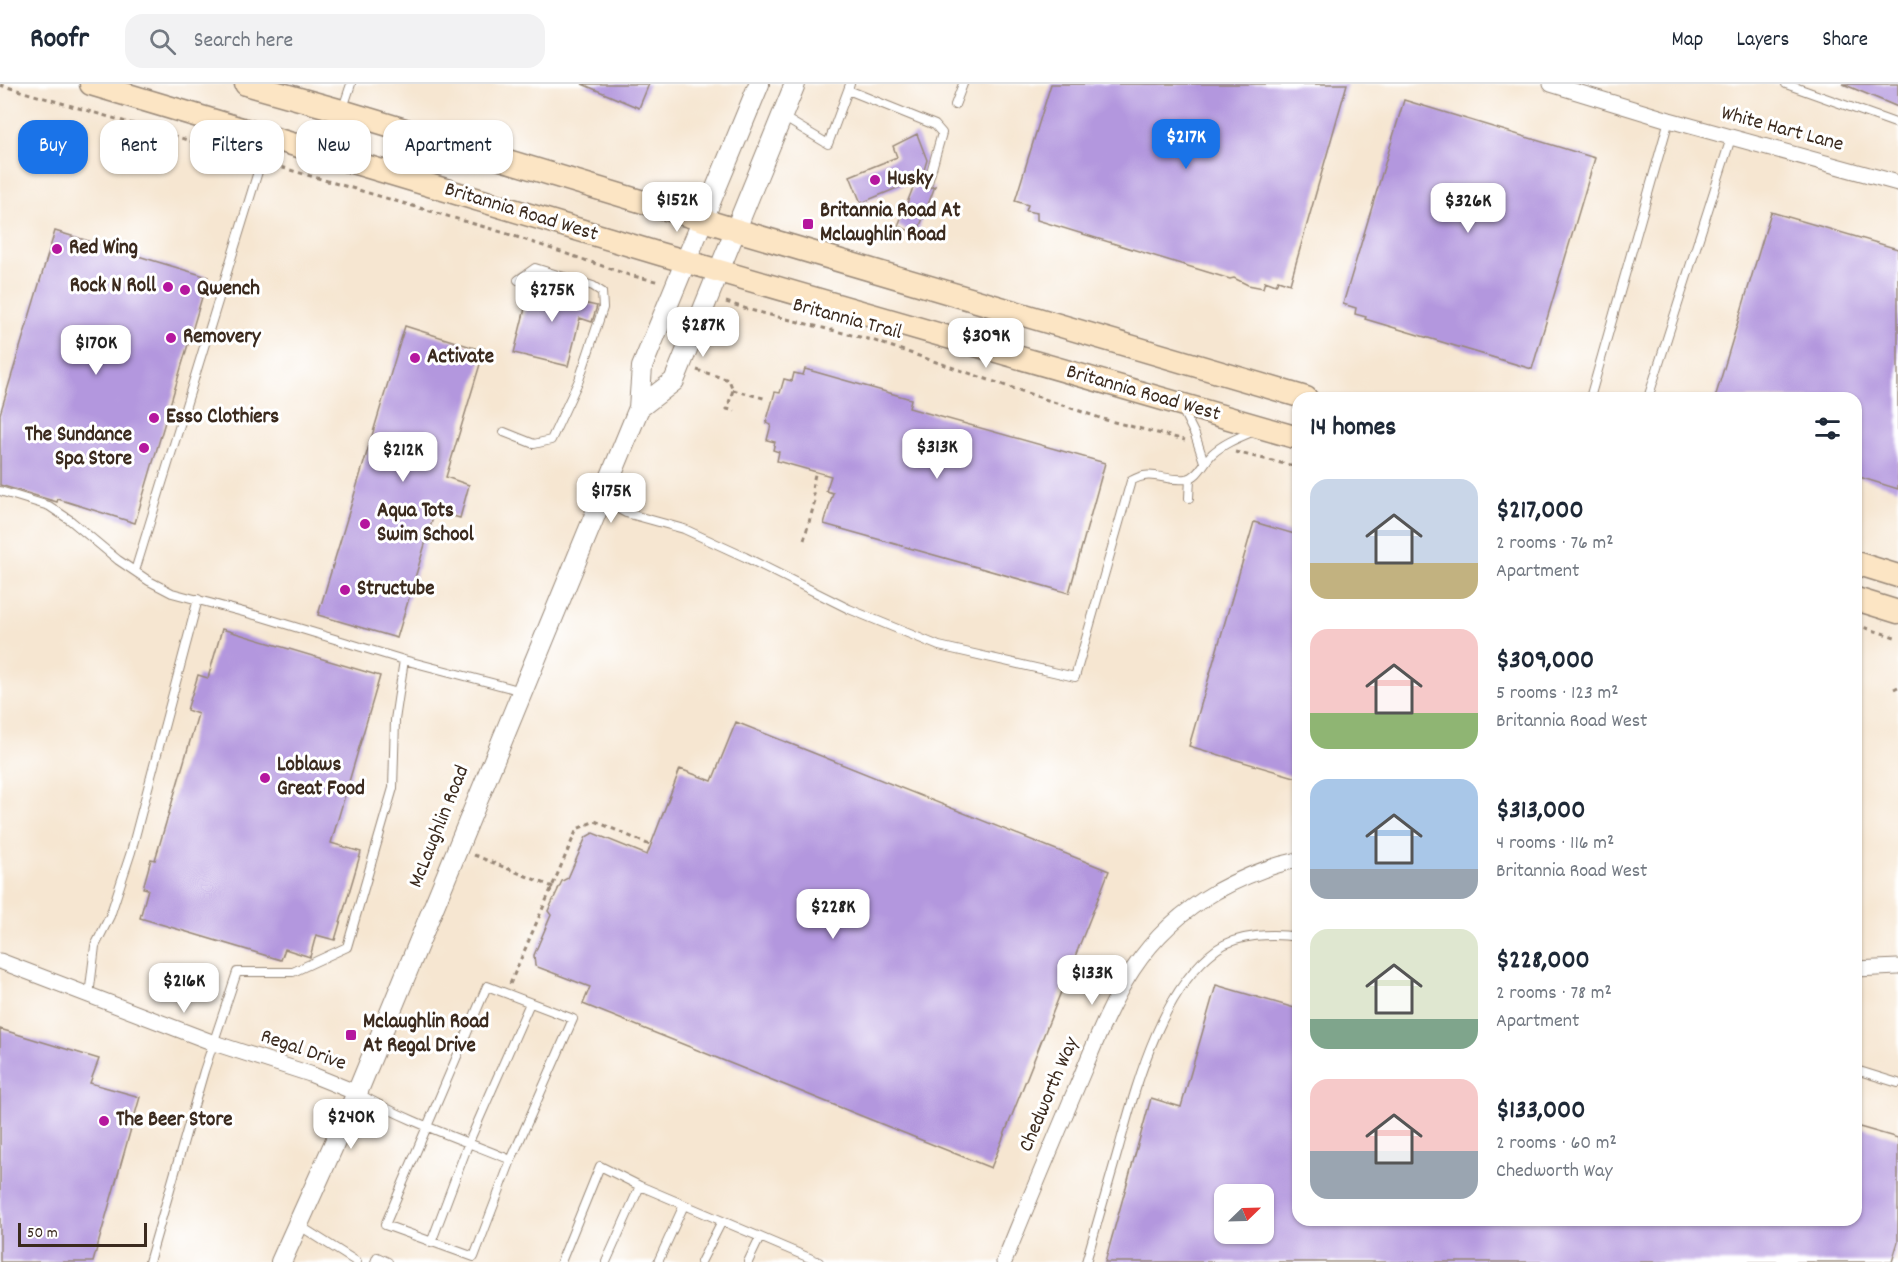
<!DOCTYPE html>
<meta charset="utf-8">
<style>
:root{--surface:#fff;--page:#f2f2f3;--text:#1f2937;--muted:#747a83;--line:#e0e1e3;--accent:#1a73e8}
body{margin:0;font-family:Dekko,sans-serif;background:var(--page);color:var(--text);height:100vh;display:flex;flex-direction:column;font-size:22px;white-space:nowrap}
*{box-sizing:border-box;margin:0}
p{font-size:20px;color:var(--muted)}
.icon{flex:none;width:33px;height:33px;fill:none;stroke:currentColor;stroke-width:2;stroke-linecap:round;stroke-linejoin:round}
.map{position:relative;flex:1;overflow:hidden}
.drawer{position:absolute;left:1292px;top:308px;width:570px;height:834px;display:flex;flex-direction:column;background:var(--surface);border-radius:18px;box-shadow:0 2px 4px #0004}
.drawer>*{flex:none}
.banner{position:absolute;left:18px;top:36px;width:570px;height:54px;display:flex;gap:12px}
.needle{width:39px;rotate:67deg}
.buttons{position:absolute;left:1214px;top:1100px;display:grid;gap:12px}
.buttons a{display:grid;place-items:center;width:60px;height:60px;border-radius:12px;background:var(--surface);box-shadow:0 2px 4px #0004;font-size:30px}
.scale{position:absolute;left:18px;bottom:15px;width:129px;box-sizing:border-box;padding-left:6px;border:3px solid #3b2a1e;border-top:0;font-size:16px;line-height:21px;white-space:nowrap;color:#3b2a1e;-webkit-text-stroke:4px #fff;paint-order:stroke}
.price{position:absolute;translate:-50% -51px;padding:0 14px;border-radius:12px;background:#fff;color:#222;font-size:20px;line-height:39px;filter:drop-shadow(0 2px 3px #0008)}
.price::after{content:'';position:absolute;left:50%;top:36px;width:18px;height:14px;margin-left:-9px;background:inherit;clip-path:polygon(0 0,100% 0,50% 100%)}
.price.active{background:var(--accent);color:#fff}
ul{padding:0;list-style:none}
li{display:flex;align-items:center;gap:18px;height:150px;padding:0 18px}
li span{display:grid;place-items:center;flex:none;width:168px;height:120px;border-radius:18px;color:#555}
li>.icon{margin-inline-start:auto}
span .icon{width:72px;height:72px;fill:#fffc;stroke-width:1}
li b{font-size:26px}
h2{display:flex;justify-content:space-between;align-items:center;height:72px;padding:0 18px;font-size:26px}
.tag{padding:0 21px;border-radius:18px;background:var(--surface);box-shadow:0 2px 4px #0004;font-size:21px;line-height:54px}
.tag.active{background:var(--accent);color:#fff}
header{display:flex;align-items:center;gap:36px;box-sizing:border-box;height:84px;padding:0 30px;background:var(--surface);border-bottom:2px solid var(--line)}
header strong{font-size:28px}
nav{display:flex;gap:33px;margin-inline-start:auto;font-size:21px}
.search{width:420px;height:54px;background:var(--page);display:flex;align-items:center;gap:15px;box-sizing:border-box;padding:0 21px;border-radius:18px;color:var(--muted);font-size:22px}
.map>svg:first-child{display:block}
.building{fill:#b397de;fill-rule:evenodd}
.lines{fill:none;stroke-linecap:round;stroke-linejoin:round}
.service-casing{stroke:#988878;stroke-width:10}
.minor-casing{stroke:#988878;stroke-width:17}
.tertiary-casing{stroke:#988878;stroke-width:22}
.secondary-casing{stroke:#988878;stroke-width:25}
.path{stroke:#988878;stroke-width:3;stroke-dasharray:4.5 4.5;stroke-linecap:butt}
.service{stroke:#fff;stroke-width:8}
.minor{stroke:#fff;stroke-width:15}
.tertiary{stroke:#fff;stroke-width:20}
.secondary{stroke:#fce5c4;stroke-width:22}
.poi-dot{fill:#b5179e;stroke:#fff;stroke-width:2}
.labels{text-anchor:middle;dominant-baseline:central;stroke-width:6;stroke-linejoin:round;paint-order:stroke}
.street-label{font-size:21px;fill:#3b2a1e;stroke:#fff}
.poi-label{font-size:21px;font-weight:bold;fill:#3b2a1e;stroke:#fff;text-anchor:start}
</style>
<header>
<strong>Roofr</strong>
<div class="search"><svg class="icon" aria-label="search" viewBox="0 0 24 24"><circle cx="10" cy="10" r="6"/><path d="M15 15l6 6"/></svg>Search here</div>
<nav><a>Map</a><a>Layers</a><a>Share</a></nav>
</header>
<div class="map">
<svg width="1898" height="1178" viewBox="0 0 1898 1178">
<rect width="100%" height="100%" fill="#fff"/>
<filter id="ink" filterUnits="userSpaceOnUse"><feTurbulence type="fractalNoise" baseFrequency=".0167" numOctaves="2"/><feDisplacementMap in="SourceGraphic" scale="12" xChannelSelector="R" yChannelSelector="G"/><feConvolveMatrix kernelMatrix="1 2 1 2 8 2 1 2 1" color-interpolation-filters="sRGB"/></filter>
<filter id="wash" filterUnits="userSpaceOnUse"><feTurbulence type="fractalNoise" baseFrequency=".008" numOctaves="4" result="noise"/><feDisplacementMap in="SourceGraphic" scale="24" xChannelSelector="R" yChannelSelector="G"/><feGaussianBlur stdDeviation="1.35" result="paint"/><feColorMatrix in="noise" values="0 0 0 0 0 0 0 0 0 0 0 0 0 0 0 0 0 1.4 0 .05"/><feComposite in="paint" operator="in"/></filter>
<g filter="url(#wash)">
<rect width="100%" height="100%" fill="#f6e6d1"/>
<g id="blocks">
<!-- building -->
<path class="building" d="M582,0h67l-10,24z
M1051,0h296l-57,200 -12,-4 -2,5 -11,-4 -2,7 -15,-3 -14,-7 -4,1 -193,-59v-7l-11,-2 2,-6 -13,-4z
M1843,0h55v23z
M1404,16l191,58 -63,211 -167,-50 1,-2 -11,-3 1,-6 -13,-4z
M917,50l10,26 -5,17 -4,2 4,2v4l4,4 9,-3 -18,48 -19,-8 18,-46 -55,23 -11,-27 47,-19 -4,-11z
M1771,128l127,37v240l-42,-13v-78h-141z
M55,147l153,46 -73,246 -77,-24 -1,3 -57,-17v-71z
M532,196l53,13 -2,10 14,3 -5,16 -12,-4 -12,48 -54,-13z
M405,242l79,25 -38,126 23,8 -9,33 -25,-7 -38,127 -79,-23z
M805,285l106,30 -2,9 196,55 -36,130 -245,-69 9,-31 -7,-2 5,-15 -54,-15 2,-9 -6,-2 2,-8 -8,-2 4,-15 -5,-2 9,-31 5,1 4,-14 8,2 2,-8 9,2z
M1254,438l44,13v243l-109,-32z
M222,545l158,47 -49,167 30,9 -26,88 -19,-5 -6,22 -25,-8 -4,11 -141,-42 8,-29 -5,-1 8,-29 4,1 43,-146 -11,-4 11,-35 10,3z
M736,638l373,149 -118,297 -408,-164 7,-17 -55,-21 -1,-11 17,-40 -3,-4 14,-30 6,-3 18,-41 7,-4 54,22 33,-86 32,12z
M1216,901l82,24v211h558v-94l42,12v104l-6,20h-787l46,-164 30,9zM1224,1110h39v39h-39z
M0,945l99,30 -9,24 50,14 -47,165h-93z"/>
</g>
</g>
<g filter="url(#ink)">
<use href="#blocks" fill-opacity="0" stroke="#988878" stroke-width="1.5"/>
<g class="lines">
<!-- service casing -->
<g class="service-casing">
<path id="service" d="M850,0l-2,6 87,35 7,8 -14,50
M1786,0l112,40
M955,21l8,-21
M343,24l8,-24
M783,33l45,27 20,-54
M1590,314l79,-278
M1648,314l83,-260
M1182,325l13,26 9,27
M504,348l30,12 17,-4 28,-60 24,-72 -1,-16 -9,-6 -58,-18 -17,12
M0,407l49,15 21,14 48,40 31,21 23,12 90,24 142,43 118,31
M1189,414l1,-20
M602,416l24,13 58,16 61,28 104,52 90,37 136,31 56,-196c21,-13 33,1 55,-2 12,-1 18,-17 26,-25 12,-11 28,-17 42,-23
M135,487l133,-432
M89,912l6,-50 15,-30 21,-64 67,-253
M1856,986l42,13
M358,1009c48,28 102,46 153,67l62,-141 -86,-33 -102,239 89,32 37,-97
M300,1142l57,36
M431,1159l38,-101 61,-139
M149,1178l55,-191 33,-99h56l54,-25 46,-159 2,-68 9,-60
M375,1178l2,-5 11,5
M561,1178l39,-96 40,20 179,76
M606,1178l34,-76
M658,1178l26,-57
M701,1178l21,-41
M748,1178l12,-25
M1086,1178c11,-38 22,-77 33,-115 18,-64 42,-157 98,-198 21,-15 56,-16 81,-12"/>
</g>
<!-- minor casing -->
<g class="minor-casing">
<path id="minor" d="M1551,0l118,36 229,63
M0,877l214,82 96,31 47,19
M1856,885l42,-2
M1004,1178c22,-55 45,-109 68,-164 37,-87 58,-157 145,-207 26,-14 51,-25 81,-31"/>
</g>
<!-- tertiary casing -->
<g class="tertiary-casing">
<path id="tertiary" d="M639,324l35,-27 121,-297
M281,1178l76,-169 282,-685 3,-41 117,-283"/>
</g>
<!-- secondary casing -->
<g class="secondary-casing">
<path id="secondary" d="M91,0l569,170 638,184
M246,0l96,27 394,119 570,168
M1856,479l42,13
M1856,515l42,13"/>
</g>
<!-- path -->
<path class="path" d="M0,1l249,73
M273,81l232,68 124,42 31,7
M726,218l24,8 122,30 234,80 79,20
M697,286l32,10 4,10 -6,19 8,2
M733,306l34,9
M1235,368l63,15
M804,456l11,-39 -3,-12 3,-15
M1856,541l42,13
M1894,605l4,-2
M474,771l84,34
M510,900l67,-155 18,-8 55,24"/>
<!-- service -->
<use href="#service" class="service"/>
<!-- minor -->
<use href="#minor" class="minor"/>
<!-- tertiary -->
<use href="#tertiary" class="tertiary"/>
<!-- secondary -->
<use href="#secondary" class="secondary"/>
</g>
</g>
<!-- markers -->
<g class="poi-dot">
<circle cx="875" cy="96" r="6"/>
<rect x="802" y="134" width="12" height="12" rx="3"/>
<circle cx="57" cy="165" r="6"/>
<circle cx="168" cy="203" r="6"/>
<circle cx="185" cy="206" r="6"/>
<circle cx="171" cy="254" r="6"/>
<circle cx="415" cy="274" r="6"/>
<circle cx="154" cy="334" r="6"/>
<circle cx="144" cy="364" r="6"/>
<circle cx="365" cy="440" r="6"/>
<circle cx="345" cy="506" r="6"/>
<circle cx="265" cy="694" r="6"/>
<rect x="345" y="945" width="12" height="12" rx="3"/>
<circle cx="104" cy="1037" r="6"/>
</g>
<g class="labels">
<!-- street labels -->
<g class="street-label">
<text transform="translate(1782 46) rotate(15)">White Hart Lane</text>
<text transform="translate(521 129) rotate(17)">Britannia Road West</text>
<text transform="translate(847 236) rotate(15)">Britannia Trail</text>
<text transform="translate(1143 310) rotate(16)">Britannia Road West</text>
<text transform="translate(440 743) rotate(-68)">McLaughlin Road</text>
<text transform="translate(303 967) rotate(19)">Regal Drive</text>
<text transform="translate(1050 1011) rotate(-67)">Chedworth Way</text>
</g>
<!-- poi labels -->
<g class="poi-label">
<text x="887" y="96">Husky</text>
<text x="820" y="128">Britannia Road At<tspan x="820" dy="24">Mclaughlin Road</tspan></text>
<text x="69" y="165">Red Wing</text>
<text x="156" y="203" text-anchor="end">Rock N Roll</text>
<text x="197" y="206">Qwench</text>
<text x="183" y="254">Removery</text>
<text x="427" y="274">Activate</text>
<text x="166" y="334">Esso Clothiers</text>
<text x="132" y="352" text-anchor="end">The Sundance<tspan x="132" dy="24">Spa Store</tspan></text>
<text x="377" y="428">Aqua Tots<tspan x="377" dy="24">Swim School</tspan></text>
<text x="357" y="506">Structube</text>
<text x="277" y="682">Loblaws<tspan x="277" dy="24">Great Food</tspan></text>
<text x="363" y="939">Mclaughlin Road<tspan x="363" dy="24">At Regal Drive</tspan></text>
<text x="116" y="1037">The Beer Store</text>
</g>
</g>
</svg>
<div class="buttons">
<a><svg class="needle" viewBox="-14 -14 28 28"><path d="M0-13l5 13h-10z" fill="#e53935"/><path d="M0 13l5-13h-10z" fill="#747a83"/></svg></a>
</div>
<div class="scale">50 m</div>
<b class="price active" style="left:1186px;top:86px">$217K</b>
<b class="price" style="left:677px;top:149px">$152K</b>
<b class="price" style="left:1468px;top:150px">$326K</b>
<b class="price" style="left:552px;top:239px">$275K</b>
<b class="price" style="left:703px;top:274px">$287K</b>
<b class="price" style="left:986px;top:285px">$309K</b>
<b class="price" style="left:96px;top:292px">$170K</b>
<b class="price" style="left:937px;top:396px">$313K</b>
<b class="price" style="left:403px;top:399px">$212K</b>
<b class="price" style="left:611px;top:440px">$175K</b>
<b class="price" style="left:833px;top:856px">$228K</b>
<b class="price" style="left:1092px;top:922px">$133K</b>
<b class="price" style="left:184px;top:930px">$216K</b>
<b class="price" style="left:351px;top:1066px">$240K</b>
<div class="banner">
<a class="tag active">Buy</a>
<a class="tag">Rent</a>
<a class="tag">Filters</a>
<a class="tag">New</a>
<a class="tag">Apartment</a>
</div>
<section class="drawer">
<h2>14 homes<svg class="icon" aria-label="filters" viewBox="0 0 24 24"><path d="M4 7h16M4 17h16"/><circle cx="9" cy="7" r="2"/><circle cx="15" cy="17" r="2"/></svg></h2>
<ul>
<li><span style="background:linear-gradient(#c9d6e8 70%,#c2b280 0)"><svg class="icon" aria-label="home" viewBox="0 0 24 24"><path d="M3 11l9-7 9 7M6 9v11h12V9"/></svg></span><div><b>$217,000</b><p>2 rooms · 76 m²</p><p>Apartment</p></div></li>
<li><span style="background:linear-gradient(#f6c9c9 70%,#8fb573 0)"><svg class="icon" aria-label="home" viewBox="0 0 24 24"><path d="M3 11l9-7 9 7M6 9v11h12V9"/></svg></span><div><b>$309,000</b><p>5 rooms · 123 m²</p><p>Britannia Road West</p></div></li>
<li><span style="background:linear-gradient(#a9c7e8 75%,#9aa5b1 0)"><svg class="icon" aria-label="home" viewBox="0 0 24 24"><path d="M3 11l9-7 9 7M6 9v11h12V9"/></svg></span><div><b>$313,000</b><p>4 rooms · 116 m²</p><p>Britannia Road West</p></div></li>
<li><span style="background:linear-gradient(#dfe7d0 75%,#7fa58c 0)"><svg class="icon" aria-label="home" viewBox="0 0 24 24"><path d="M3 11l9-7 9 7M6 9v11h12V9"/></svg></span><div><b>$228,000</b><p>2 rooms · 78 m²</p><p>Apartment</p></div></li>
<li><span style="background:linear-gradient(#f6c9c9 60%,#9aa5b1 0)"><svg class="icon" aria-label="home" viewBox="0 0 24 24"><path d="M3 11l9-7 9 7M6 9v11h12V9"/></svg></span><div><b>$133,000</b><p>2 rooms · 60 m²</p><p>Chedworth Way</p></div></li>
</ul>
</section>
</div>
